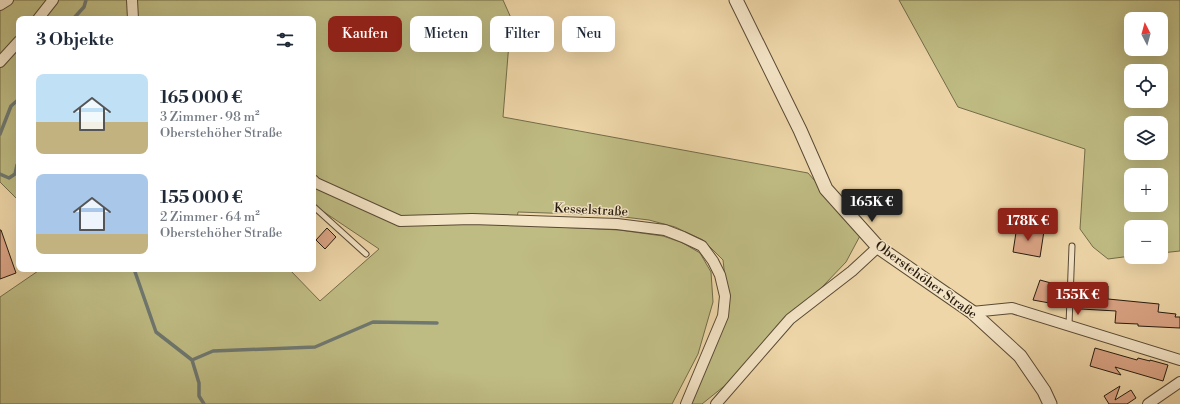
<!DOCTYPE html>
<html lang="de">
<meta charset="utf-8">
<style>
:root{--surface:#fff;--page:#f6f6f7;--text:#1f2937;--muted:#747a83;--accent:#8f2418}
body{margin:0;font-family:"Libre Bodoni",serif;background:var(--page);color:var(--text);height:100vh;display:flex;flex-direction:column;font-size:15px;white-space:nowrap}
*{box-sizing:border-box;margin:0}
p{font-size:13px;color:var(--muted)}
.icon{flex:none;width:22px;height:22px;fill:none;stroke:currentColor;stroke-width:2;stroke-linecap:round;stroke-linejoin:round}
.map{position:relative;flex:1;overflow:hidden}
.side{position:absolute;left:16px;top:16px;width:300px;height:256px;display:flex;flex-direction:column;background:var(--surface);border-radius:8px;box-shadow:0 4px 16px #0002}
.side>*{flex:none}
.top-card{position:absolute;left:328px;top:16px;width:380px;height:36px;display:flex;gap:8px}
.needle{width:26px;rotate:354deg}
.controls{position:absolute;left:1124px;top:12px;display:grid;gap:8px}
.controls a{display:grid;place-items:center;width:44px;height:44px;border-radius:8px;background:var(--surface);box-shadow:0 4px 16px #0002;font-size:20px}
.price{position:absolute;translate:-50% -34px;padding:0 9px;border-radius:4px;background:var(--accent);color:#fff;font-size:13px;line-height:26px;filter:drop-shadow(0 1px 2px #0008)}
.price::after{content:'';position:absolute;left:50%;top:24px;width:12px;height:9px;margin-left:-6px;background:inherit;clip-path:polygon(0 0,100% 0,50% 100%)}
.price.active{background:#222;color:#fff}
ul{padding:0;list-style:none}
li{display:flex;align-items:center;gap:12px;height:100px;padding:0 20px}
li span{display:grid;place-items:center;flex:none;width:112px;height:80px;border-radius:8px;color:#555}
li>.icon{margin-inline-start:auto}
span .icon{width:48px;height:48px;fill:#fffc;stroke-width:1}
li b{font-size:17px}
h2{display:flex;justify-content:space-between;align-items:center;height:48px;padding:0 20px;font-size:17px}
.tag{padding:0 14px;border-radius:8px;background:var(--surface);box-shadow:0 4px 16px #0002;font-size:14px;line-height:36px}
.tag.active{background:var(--accent);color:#fff}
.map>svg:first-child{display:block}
.green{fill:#bfbc83;stroke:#736c49;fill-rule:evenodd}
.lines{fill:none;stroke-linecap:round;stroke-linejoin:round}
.stream{stroke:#6e7871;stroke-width:3.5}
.building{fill:#dba485;stroke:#271c0f}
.service-casing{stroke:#594a35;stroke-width:7}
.minor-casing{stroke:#594a35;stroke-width:12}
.tertiary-casing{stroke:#594a35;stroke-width:15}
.service{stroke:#f4e4c6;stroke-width:5}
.minor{stroke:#f4e4c6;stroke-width:10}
.tertiary{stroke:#f4e4c6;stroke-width:13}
.labels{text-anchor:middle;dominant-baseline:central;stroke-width:3;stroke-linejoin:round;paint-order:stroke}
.street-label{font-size:13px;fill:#271c0f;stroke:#f4e4c6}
</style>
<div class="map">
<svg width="1180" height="404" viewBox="0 0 1180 404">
<rect width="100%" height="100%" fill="#eed6a8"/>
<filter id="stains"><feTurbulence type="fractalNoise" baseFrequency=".005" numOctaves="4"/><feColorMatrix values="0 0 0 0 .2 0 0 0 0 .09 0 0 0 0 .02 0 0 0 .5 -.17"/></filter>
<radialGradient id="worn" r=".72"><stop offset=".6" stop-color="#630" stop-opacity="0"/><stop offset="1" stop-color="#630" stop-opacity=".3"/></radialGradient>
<!-- green -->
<path class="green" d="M0,0h503l8,18 -8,99 305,56 53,61 -15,28 -108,113 -36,29h-13l39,-100 -5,-44 -20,-20 -28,-13 -26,-7 -42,-5 -89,-3 -2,13 103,5 44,6 20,7 17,10 11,19 2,30 -15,52 -26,50h-672v-107l41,-28h248l31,32 59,-52 -58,-39 -8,-1v-190h-294v182l-19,-19z
M899,0h281v251l-19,2v-26h-30v29l-23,3 -15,-12 -13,-18 5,-80 -127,-42zM1131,19h30v30h-30zM1131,71h30v30h-30zM1131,123h30v30h-30zM1131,175h30v30h-30z"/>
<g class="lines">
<!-- stream -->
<path class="stream" d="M73,19l11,-12 2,-7
M0,134l11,-28 8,-7
M0,174l9,4 6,-4 2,-9h2
M134,269l22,63 36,28 7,23v13l5,8
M192,360l21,-9 102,-4 58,-25 64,1"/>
</g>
<!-- building -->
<path class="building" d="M1017,226l27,5 -4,26 -27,-5z
M327,228l9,9 -11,12 -9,-9z
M0,230h1l15,43 -16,6z
M1040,280l22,6 -7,18 -22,-4z
M1093,286h15v13l51,5 -1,8 18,2 -1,3h5v11l-42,-2v-2l-23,-1 1,-12 -35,-2 1,-18 10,1z
M1095,348l42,12 1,-2 12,3v-1l18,5 -5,16 -48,-14 6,8 -31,-9z
M1120,386l-5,14 16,-10 5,8 -9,6h-18l-5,-8z"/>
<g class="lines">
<!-- service casing -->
<g class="service-casing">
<path id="service" d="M313,206l53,48
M1069,325l3,-79"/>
</g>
<!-- minor casing -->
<g class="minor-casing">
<path id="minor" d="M132,0l1,19
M0,5l8,-5
M38,19l15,-19
M0,62l19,-21
M313,180l3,3 84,38 72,-2 145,5 48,6 18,7 19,9 11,15 7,14 5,21 -2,20 -37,88
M972,312l40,-4 168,52
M716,404l74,-85 62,-48 26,-24
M1148,404l32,-22"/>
</g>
<!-- tertiary casing -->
<g class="tertiary-casing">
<path id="tertiary" d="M736,0l64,130 26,59 52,58 94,65 48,44 24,35 6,13"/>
</g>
<!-- service -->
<use href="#service" class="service"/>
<!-- minor -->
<use href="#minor" class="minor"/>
<!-- tertiary -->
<use href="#tertiary" class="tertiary"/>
</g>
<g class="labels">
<!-- street labels -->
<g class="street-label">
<text transform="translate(591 210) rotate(3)">Kesselstraße</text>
<text transform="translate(926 280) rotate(36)">Oberstehöher Straße</text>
</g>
</g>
<rect width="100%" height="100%" filter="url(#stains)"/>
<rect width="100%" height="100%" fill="url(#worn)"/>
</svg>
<div class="controls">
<a><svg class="needle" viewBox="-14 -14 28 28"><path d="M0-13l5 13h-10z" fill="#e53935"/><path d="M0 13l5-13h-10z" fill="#747a83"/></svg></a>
<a><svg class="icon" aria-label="locate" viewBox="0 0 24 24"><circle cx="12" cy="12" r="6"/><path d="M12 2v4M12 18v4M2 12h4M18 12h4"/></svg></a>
<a><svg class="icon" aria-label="layers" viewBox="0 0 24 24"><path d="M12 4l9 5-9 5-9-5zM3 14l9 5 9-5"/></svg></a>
<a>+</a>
<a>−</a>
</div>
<b class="price active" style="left:872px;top:223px">165K €</b>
<b class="price" style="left:1028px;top:242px">178K €</b>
<b class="price" style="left:1078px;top:316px">155K €</b>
<div class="top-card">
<a class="tag active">Kaufen</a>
<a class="tag">Mieten</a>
<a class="tag">Filter</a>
<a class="tag">Neu</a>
</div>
<section class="side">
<h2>3 Objekte<svg class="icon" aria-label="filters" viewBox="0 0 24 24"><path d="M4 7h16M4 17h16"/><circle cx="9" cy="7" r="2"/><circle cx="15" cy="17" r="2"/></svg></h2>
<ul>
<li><span style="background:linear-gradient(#bfe0f5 60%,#c2b280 0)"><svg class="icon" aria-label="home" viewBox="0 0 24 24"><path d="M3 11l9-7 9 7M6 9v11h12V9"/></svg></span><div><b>165 000 €</b><p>3 Zimmer · 98 m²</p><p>Oberstehöher Straße</p></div></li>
<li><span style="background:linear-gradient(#a9c7e8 75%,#c2b280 0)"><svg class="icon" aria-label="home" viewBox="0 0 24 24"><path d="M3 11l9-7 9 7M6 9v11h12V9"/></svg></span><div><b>155 000 €</b><p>2 Zimmer · 64 m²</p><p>Oberstehöher Straße</p></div></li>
</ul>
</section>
</div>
